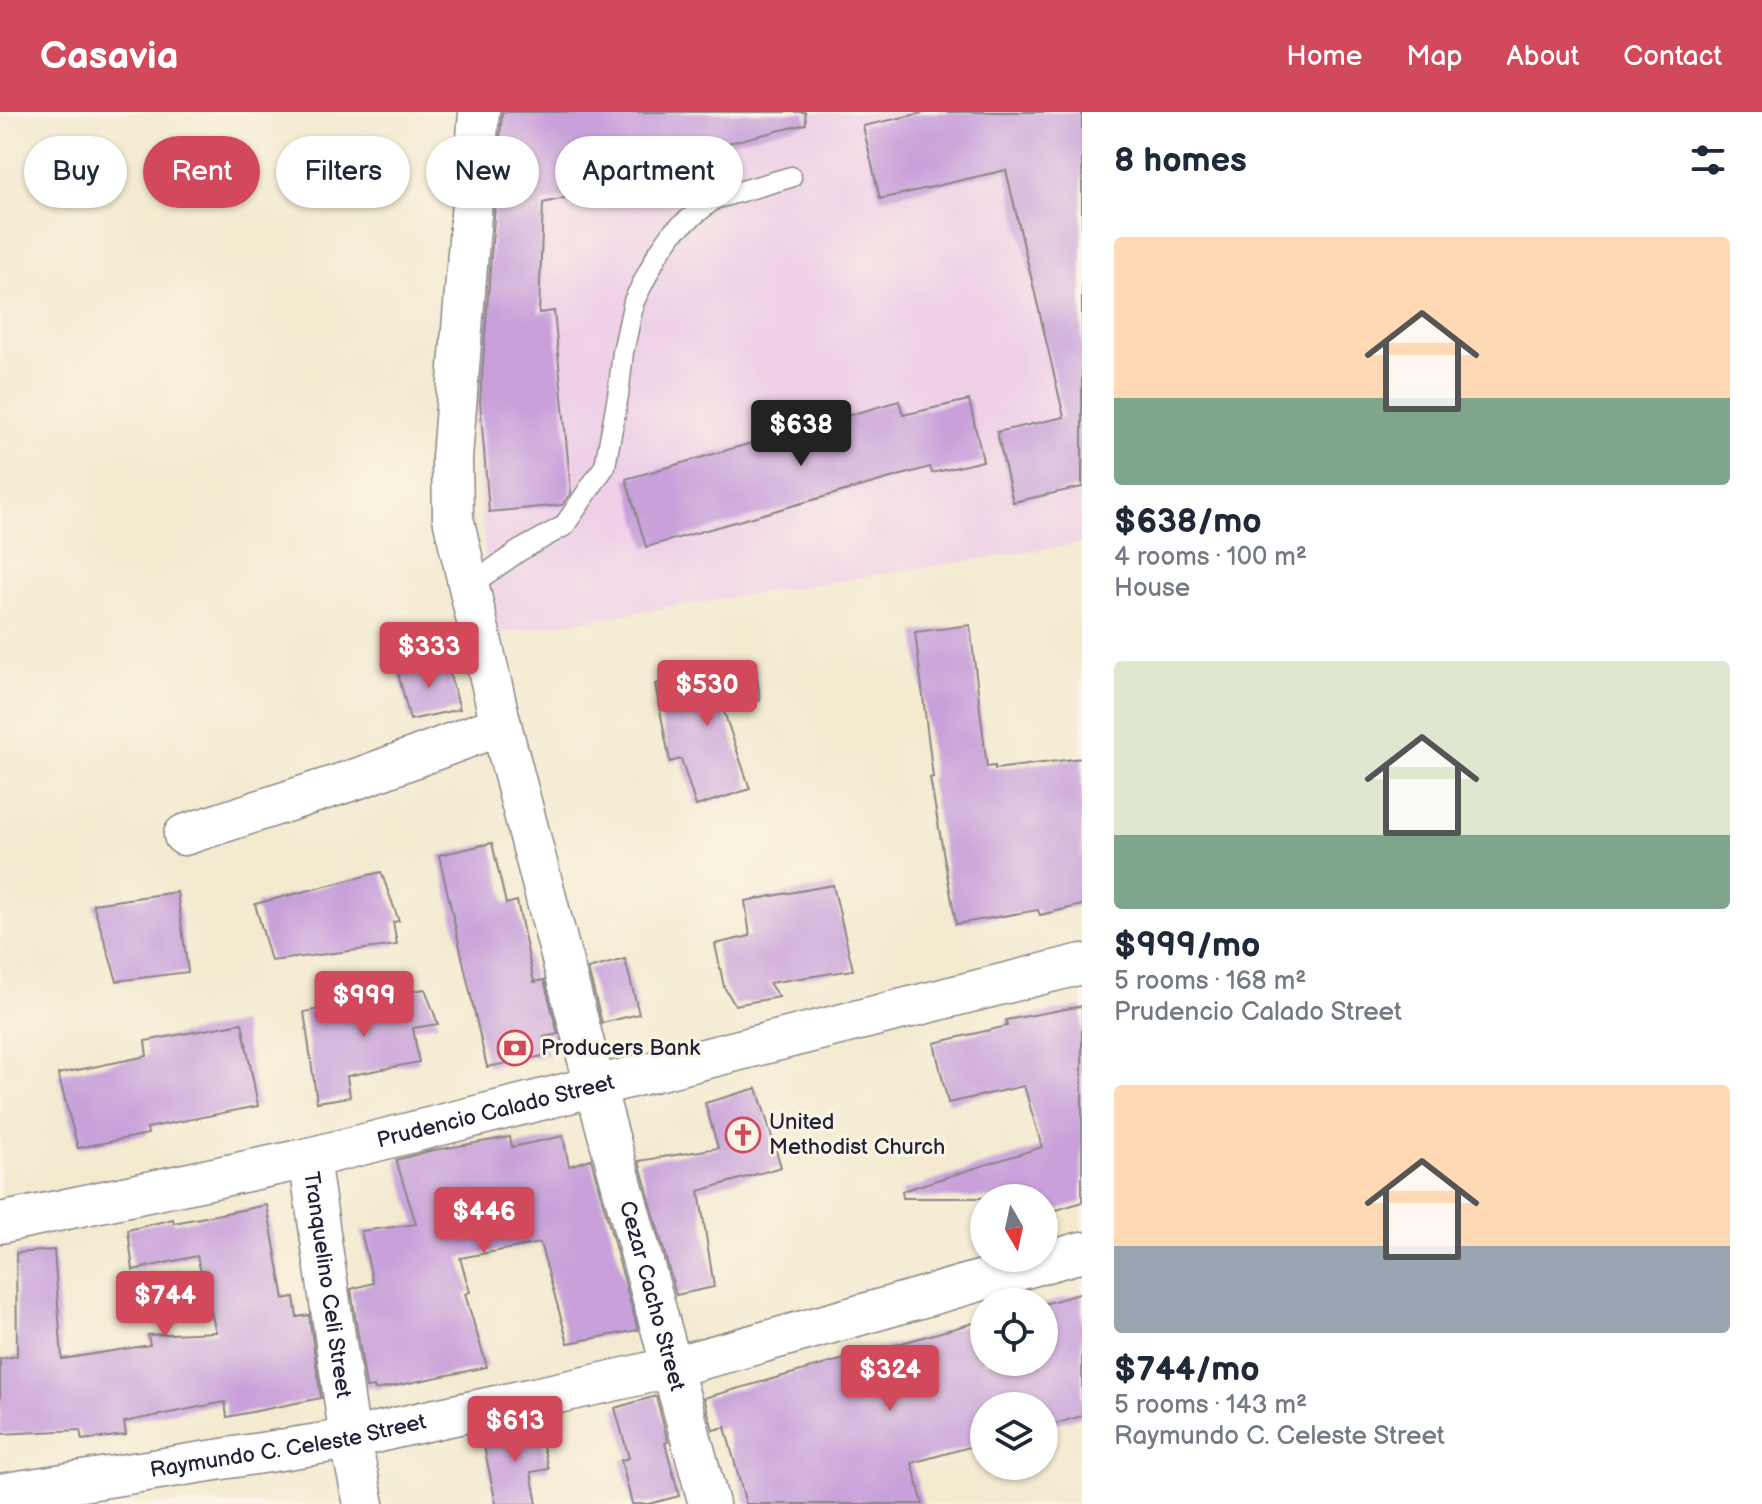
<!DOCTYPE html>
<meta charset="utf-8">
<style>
:root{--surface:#fff;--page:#f2f2f3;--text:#1f2937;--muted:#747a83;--accent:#d1495b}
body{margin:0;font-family:"Balsamiq Sans",sans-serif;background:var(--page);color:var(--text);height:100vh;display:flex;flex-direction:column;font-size:30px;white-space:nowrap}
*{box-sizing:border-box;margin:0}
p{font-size:26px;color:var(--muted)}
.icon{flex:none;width:44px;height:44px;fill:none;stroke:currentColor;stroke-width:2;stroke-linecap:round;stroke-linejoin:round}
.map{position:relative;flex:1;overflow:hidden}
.side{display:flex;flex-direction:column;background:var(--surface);width:680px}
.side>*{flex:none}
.top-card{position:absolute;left:24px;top:24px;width:760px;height:72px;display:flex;gap:16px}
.needle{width:52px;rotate:171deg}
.tools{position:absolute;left:970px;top:1072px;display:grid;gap:16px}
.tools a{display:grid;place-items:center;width:88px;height:88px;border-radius:50%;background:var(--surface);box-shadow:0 2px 6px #0004;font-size:40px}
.price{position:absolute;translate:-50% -68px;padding:0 18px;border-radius:8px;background:var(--accent);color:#fff;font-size:26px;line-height:52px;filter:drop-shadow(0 2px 4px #0008)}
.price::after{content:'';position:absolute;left:50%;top:48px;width:24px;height:18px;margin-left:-12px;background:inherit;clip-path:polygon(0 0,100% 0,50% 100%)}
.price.active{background:#222;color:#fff}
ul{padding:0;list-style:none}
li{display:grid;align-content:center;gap:16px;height:424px;padding:0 32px}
li span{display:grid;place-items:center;height:248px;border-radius:8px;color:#555}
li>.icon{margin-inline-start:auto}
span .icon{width:144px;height:144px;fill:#fffc;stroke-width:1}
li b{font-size:34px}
h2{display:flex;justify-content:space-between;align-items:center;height:96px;padding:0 32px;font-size:34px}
.tag{padding:0 28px;border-radius:36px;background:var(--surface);box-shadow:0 2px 6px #0004;font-size:28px;line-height:72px}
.tag.active{background:var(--accent);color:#fff}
header{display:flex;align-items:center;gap:48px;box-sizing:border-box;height:112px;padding:0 40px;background:var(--accent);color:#fff}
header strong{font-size:38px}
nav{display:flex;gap:44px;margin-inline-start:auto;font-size:28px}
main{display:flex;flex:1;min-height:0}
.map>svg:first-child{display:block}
.built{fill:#eed0e7}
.building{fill:#c8a0da}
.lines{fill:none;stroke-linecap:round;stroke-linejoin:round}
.lane-casing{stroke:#8a8686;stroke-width:23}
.street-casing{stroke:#8a8686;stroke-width:43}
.lane{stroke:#fff;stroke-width:20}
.street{stroke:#fff;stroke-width:40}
.labels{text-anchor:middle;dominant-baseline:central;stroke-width:6;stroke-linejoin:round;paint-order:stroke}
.poi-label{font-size:22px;fill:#22223b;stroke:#fcf5e5;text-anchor:start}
.street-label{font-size:22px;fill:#22223b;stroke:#fcf5e5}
</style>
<header>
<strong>Casavia</strong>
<nav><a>Home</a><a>Map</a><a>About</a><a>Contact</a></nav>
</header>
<main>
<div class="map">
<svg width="1082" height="1392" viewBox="0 0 1082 1392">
<rect width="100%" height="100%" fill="#fcf5e5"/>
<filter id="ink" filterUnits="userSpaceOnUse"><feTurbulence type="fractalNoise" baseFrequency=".0125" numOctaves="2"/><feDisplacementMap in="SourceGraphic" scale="16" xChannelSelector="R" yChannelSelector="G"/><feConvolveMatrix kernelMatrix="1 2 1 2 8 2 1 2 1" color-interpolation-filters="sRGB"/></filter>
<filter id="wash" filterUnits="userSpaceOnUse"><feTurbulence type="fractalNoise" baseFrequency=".006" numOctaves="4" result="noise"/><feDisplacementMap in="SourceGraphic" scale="32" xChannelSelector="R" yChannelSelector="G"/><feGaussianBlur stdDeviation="1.8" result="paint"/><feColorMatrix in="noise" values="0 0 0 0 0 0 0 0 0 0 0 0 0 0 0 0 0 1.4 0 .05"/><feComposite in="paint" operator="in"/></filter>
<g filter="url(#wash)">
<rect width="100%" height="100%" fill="#f3ead0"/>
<!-- built -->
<path class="built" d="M491,0h591v431l-590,92 -27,-317z"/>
<g id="blocks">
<!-- building -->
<path class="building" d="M502,0h303l1,12 -160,39 3,15 -106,25 -4,110 15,-2 17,182 -9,12 -73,7 -9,-111z
M927,0h155v375l-69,15 -16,-70 67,-15 -58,-247 -126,29 -17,-73z
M969,288l14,61 -51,12 -2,-6 -284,80 -20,-68 273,-78 4,14z
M970,513l17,142 8,-1v3l87,-11v147l-42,10 -2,-5 -82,14 -26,-146 3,-1 -18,-145z
M445,547l15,50 -50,11 -12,-47z
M755,549l5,40 -38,5 28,83 -54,17 -15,-47 -11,3 -15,-78 65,-12 -1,-6z
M492,731l14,61 11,-3 17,81 10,-2 14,54 -14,3 4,18 -61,12 -48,-212z
M381,760l18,49 -6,1 4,23 -126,16 -16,-57z
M833,773l20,85 -84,13 10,14 -44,8 -11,-18 -9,-43 35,-8 -5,-35z
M177,780l11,80 -71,9 -24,-77z
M625,847l14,55 -37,9 -14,-54z
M425,877l13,35 -25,4 6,34 -72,14 3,21 -33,5 -13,-90z
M1082,894v196l-38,12v-16h-141l-1,-7 140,-44 -18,-61 -76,17 -14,-60 73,-17 -1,-6z
M242,911l16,83 -111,22 1,6 -70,14 -20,-74 89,-18 -2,-15z
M757,976l24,79 -82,24 15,96 -38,8 -37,-134 79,-13 -13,-45z
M563,1024l6,30 22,-7 47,171 -70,13 -28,-100 -80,15 10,34 -5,2 22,73 -112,23 -1,-3 -8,1 -15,-99 22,-6 -12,-52 55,-7 -20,-64 34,-9 80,-14 2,10z
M267,1093l17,94 10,-2 3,20 12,-2 12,83 -94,19 -2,-15 -101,20 2,13 -44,5 -2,-10 -80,4v-75l17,-3 -1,-103 38,-3 8,109 88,-14 -2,-10 68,-3 -19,-76 -64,14 -5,-40 45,-11 1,4z
M1082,1181v123l-38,11v-21h-60v37l-72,20 11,41h-177l-21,-77 -12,3 -9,-32 280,-78v42h60v-58z
M656,1284l12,46 -3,1 14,53 -30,8h-17l-11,-44 8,-2 -14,-50z
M537,1312l12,45 -18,3 6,32h-41l-14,-67z"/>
</g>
</g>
<g filter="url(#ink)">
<use href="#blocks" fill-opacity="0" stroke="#8a8686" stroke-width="2"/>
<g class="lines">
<!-- lane casing -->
<g class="lane-casing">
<path id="lane" d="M469,474l50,-35 45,-25 41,-60 13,-70 5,-44 11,-51 23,-46 16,-23 41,-33 77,-22"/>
</g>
<!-- street casing -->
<g class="street-casing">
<g id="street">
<path id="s1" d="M479,0l-27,346 1,60 48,207 94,361 114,418"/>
<path d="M184,723l178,-58 139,-52"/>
<path id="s2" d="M309,1046l41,281 14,65"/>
<path id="s3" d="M0,1111l309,-65 773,-194"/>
<path id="s4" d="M0,1382l350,-55c106,-27 215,-45 321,-72 138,-36 274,-77 411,-115"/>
</g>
</g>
<!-- lane -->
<use href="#lane" class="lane"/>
<!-- street -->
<use href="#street" class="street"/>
</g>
</g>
<!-- icons -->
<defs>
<g id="bank-ring" transform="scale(1.8)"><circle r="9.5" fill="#fcf5e5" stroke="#d1495b" stroke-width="1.5"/><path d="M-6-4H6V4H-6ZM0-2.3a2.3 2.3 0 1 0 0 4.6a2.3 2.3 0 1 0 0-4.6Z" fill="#d1495b"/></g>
<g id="church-ring" transform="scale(1.8)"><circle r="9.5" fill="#fcf5e5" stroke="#d1495b" stroke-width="1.5"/><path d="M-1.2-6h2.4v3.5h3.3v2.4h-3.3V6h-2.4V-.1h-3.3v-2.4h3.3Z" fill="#d1495b"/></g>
</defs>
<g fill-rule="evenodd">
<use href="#bank-ring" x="515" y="936"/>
<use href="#church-ring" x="743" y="1023"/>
</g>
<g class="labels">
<!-- poi labels -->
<g class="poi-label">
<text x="541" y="936">Producers Bank</text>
<text x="769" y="1010">United<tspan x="769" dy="25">Methodist Church</tspan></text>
</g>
<!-- street labels -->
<g class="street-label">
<text stroke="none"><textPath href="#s3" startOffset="508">Prudencio Calado Street</textPath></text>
<text stroke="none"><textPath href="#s2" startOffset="128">Tranquelino Celi Street</textPath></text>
<text stroke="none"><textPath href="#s1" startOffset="1210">Cezar Cacho Street</textPath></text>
<text stroke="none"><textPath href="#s4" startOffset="292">Raymundo C. Celeste Street</textPath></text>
</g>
</g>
</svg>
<div class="tools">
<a><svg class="needle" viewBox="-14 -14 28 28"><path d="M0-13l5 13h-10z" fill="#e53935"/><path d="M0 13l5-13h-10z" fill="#747a83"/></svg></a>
<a><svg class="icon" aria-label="locate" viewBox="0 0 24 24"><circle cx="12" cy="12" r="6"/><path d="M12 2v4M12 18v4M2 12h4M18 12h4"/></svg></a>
<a><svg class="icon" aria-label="layers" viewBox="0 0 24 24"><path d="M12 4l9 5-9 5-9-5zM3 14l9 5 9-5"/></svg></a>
</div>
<b class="price active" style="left:801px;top:356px">$638</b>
<b class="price" style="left:429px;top:578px">$333</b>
<b class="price" style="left:707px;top:616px">$530</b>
<b class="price" style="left:364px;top:927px">$999</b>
<b class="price" style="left:484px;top:1143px">$446</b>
<b class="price" style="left:165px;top:1227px">$744</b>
<b class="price" style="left:890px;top:1301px">$324</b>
<b class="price" style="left:515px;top:1352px">$613</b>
<div class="top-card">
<a class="tag">Buy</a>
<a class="tag active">Rent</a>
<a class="tag">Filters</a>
<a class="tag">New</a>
<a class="tag">Apartment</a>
</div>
</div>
<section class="side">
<h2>8 homes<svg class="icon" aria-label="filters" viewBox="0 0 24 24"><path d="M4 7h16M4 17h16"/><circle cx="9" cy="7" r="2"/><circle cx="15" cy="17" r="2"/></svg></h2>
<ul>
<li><span style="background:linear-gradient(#ffd9b3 65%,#7fa58c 0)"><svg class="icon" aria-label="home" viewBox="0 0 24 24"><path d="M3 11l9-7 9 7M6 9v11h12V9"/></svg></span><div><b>$638/mo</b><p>4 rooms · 100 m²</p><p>House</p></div></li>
<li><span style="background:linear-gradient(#dfe7d0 70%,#7fa58c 0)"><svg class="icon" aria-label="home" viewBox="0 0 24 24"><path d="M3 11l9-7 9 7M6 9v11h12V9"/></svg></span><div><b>$999/mo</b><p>5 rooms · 168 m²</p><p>Prudencio Calado Street</p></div></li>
<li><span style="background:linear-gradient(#ffd9b3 65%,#9aa5b1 0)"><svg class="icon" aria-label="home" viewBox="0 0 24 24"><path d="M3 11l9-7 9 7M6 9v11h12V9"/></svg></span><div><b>$744/mo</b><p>5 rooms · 143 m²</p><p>Raymundo C. Celeste Street</p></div></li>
</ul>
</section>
</main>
